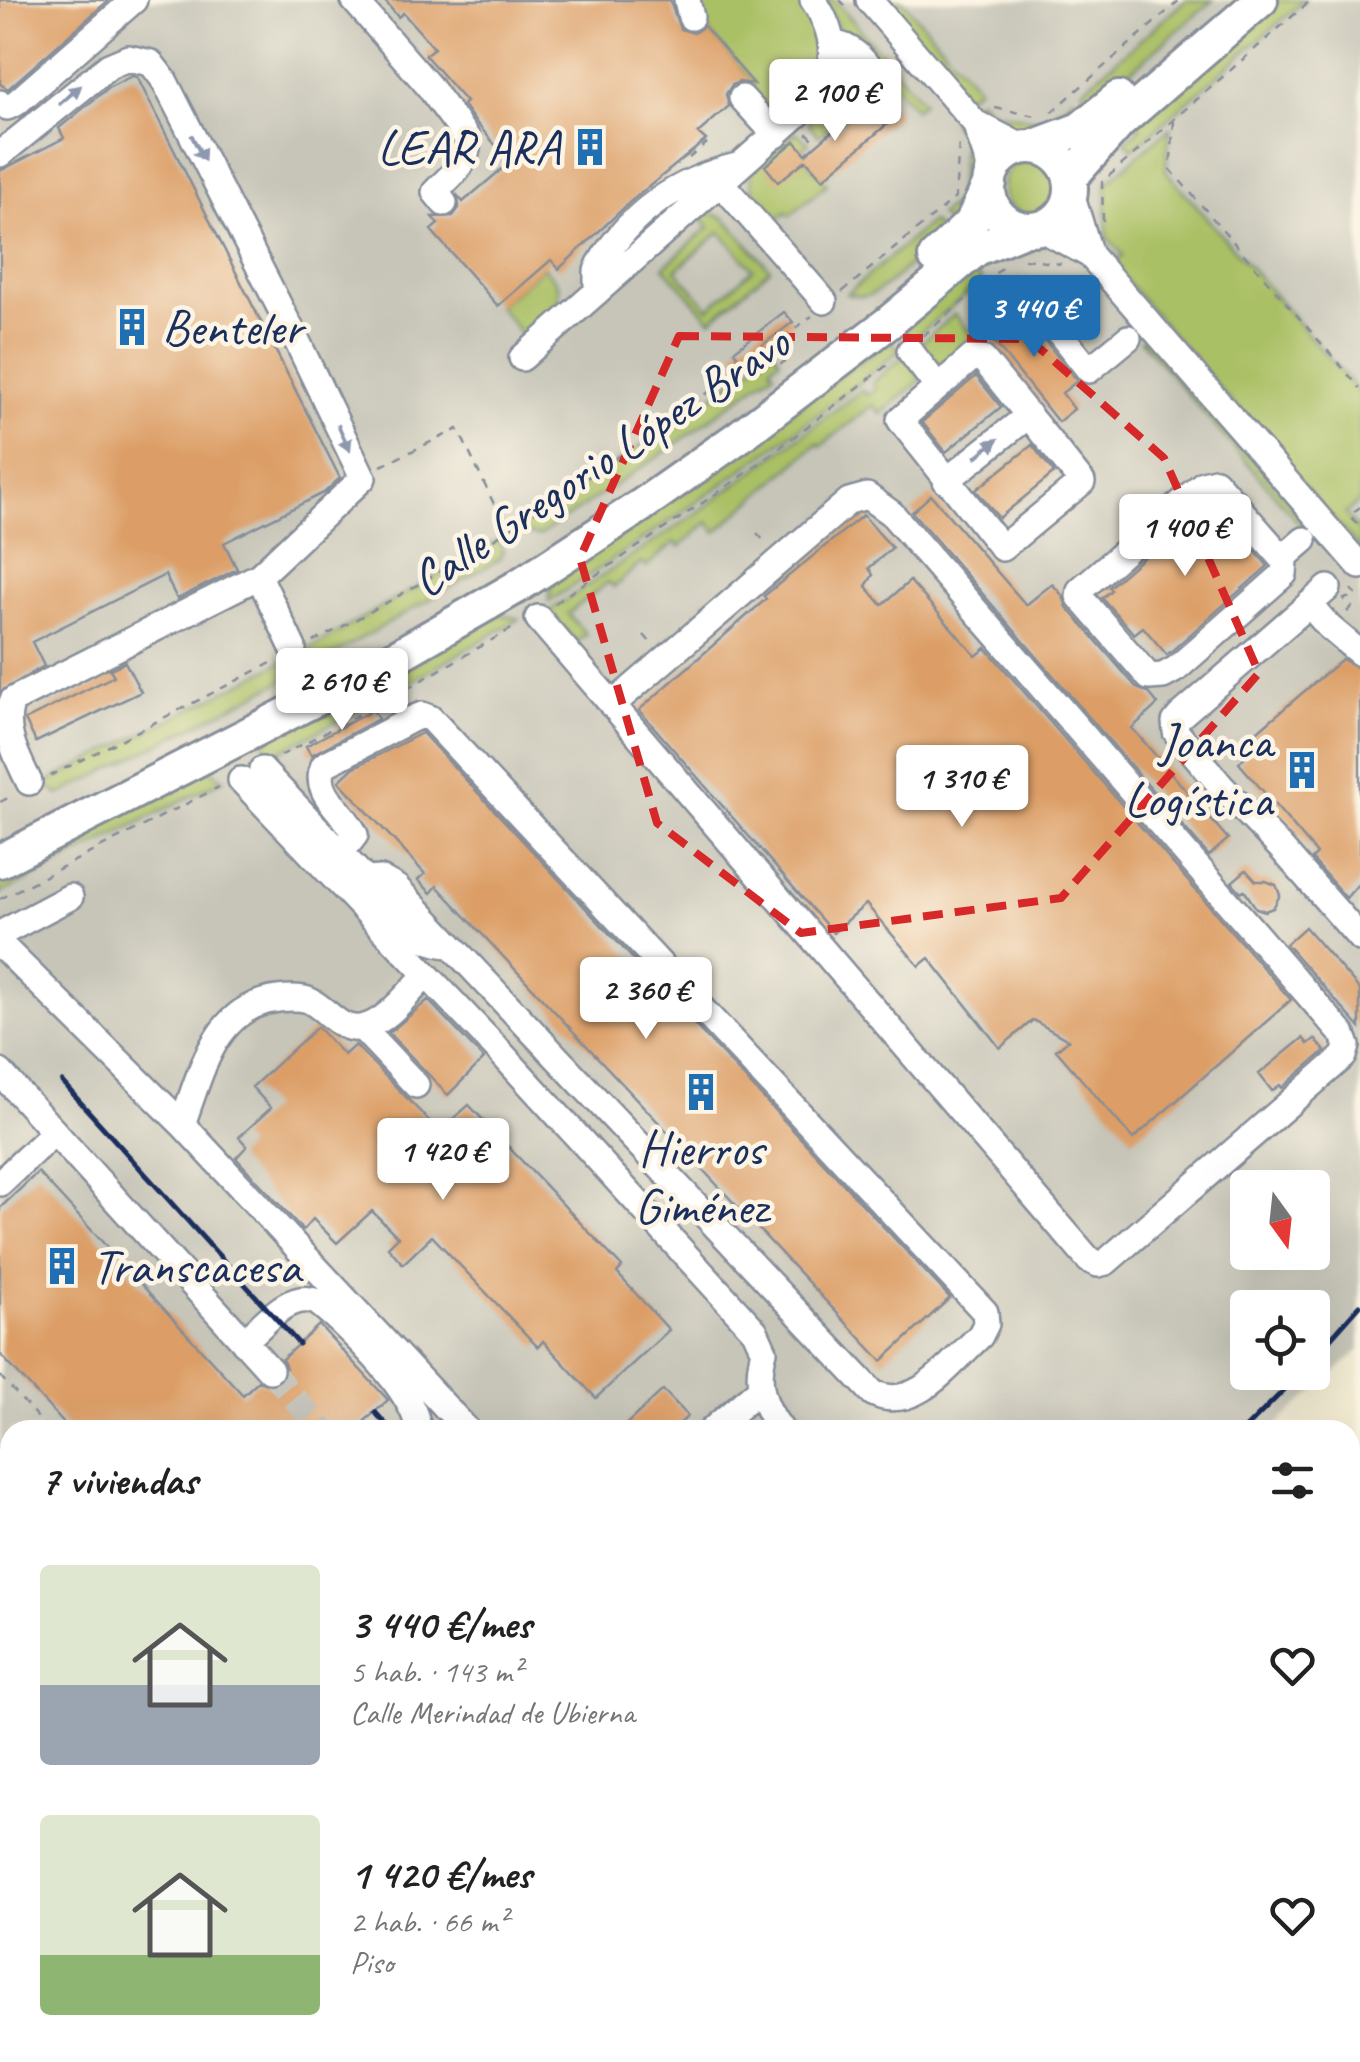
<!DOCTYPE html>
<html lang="es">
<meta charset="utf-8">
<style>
:root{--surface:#fff;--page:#f6f6f6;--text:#222;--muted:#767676;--accent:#1f6fb2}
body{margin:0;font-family:Caveat,sans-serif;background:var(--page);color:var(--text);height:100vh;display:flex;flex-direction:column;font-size:38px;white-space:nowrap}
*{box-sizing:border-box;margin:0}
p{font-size:32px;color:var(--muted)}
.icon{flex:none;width:55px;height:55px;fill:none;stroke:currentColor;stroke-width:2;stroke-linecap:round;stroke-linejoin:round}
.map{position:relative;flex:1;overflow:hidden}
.drawer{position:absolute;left:0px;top:1420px;width:1360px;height:642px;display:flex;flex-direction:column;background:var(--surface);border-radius:30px 30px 0 0;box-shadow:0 10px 40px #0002}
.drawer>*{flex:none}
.needle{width:65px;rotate:165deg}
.buttons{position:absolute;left:1230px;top:1170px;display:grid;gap:20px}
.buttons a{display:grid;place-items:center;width:100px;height:100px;border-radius:10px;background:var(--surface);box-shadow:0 10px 40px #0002;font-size:50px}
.price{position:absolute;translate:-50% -85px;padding:0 22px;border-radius:10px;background:#fff;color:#222;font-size:32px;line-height:65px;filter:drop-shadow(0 2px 5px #0008)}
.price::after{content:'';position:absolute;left:50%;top:60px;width:30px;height:22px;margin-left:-15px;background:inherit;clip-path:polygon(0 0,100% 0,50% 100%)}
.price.on{background:var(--accent);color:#fff}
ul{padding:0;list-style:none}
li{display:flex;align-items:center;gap:30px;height:250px;padding:0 40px}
li span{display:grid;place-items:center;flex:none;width:280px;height:200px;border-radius:10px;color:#555}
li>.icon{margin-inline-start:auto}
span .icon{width:120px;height:120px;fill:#fffc;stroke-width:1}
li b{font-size:42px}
h2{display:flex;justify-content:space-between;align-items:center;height:120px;padding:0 40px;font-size:42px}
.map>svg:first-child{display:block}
.industrial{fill:#c6c5b8;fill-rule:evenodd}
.green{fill:#aac065;stroke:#627862;stroke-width:2.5;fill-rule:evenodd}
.building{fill:#dc9e66}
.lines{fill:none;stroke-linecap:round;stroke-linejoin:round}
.minor-tunnel{stroke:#c7c5bb;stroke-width:25;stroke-dasharray:25 12;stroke-linecap:butt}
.minor-casing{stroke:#868d98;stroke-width:30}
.major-casing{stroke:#868d98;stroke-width:38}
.path{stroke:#868d98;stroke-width:2.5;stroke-dasharray:8 8;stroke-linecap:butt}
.minor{stroke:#fff;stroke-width:25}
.major{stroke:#fff;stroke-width:32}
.rail{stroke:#1b2f5e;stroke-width:5}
.oneway{fill:#8d97ae}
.marked{fill:none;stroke:#d62828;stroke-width:8;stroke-dasharray:20 12;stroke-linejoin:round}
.labels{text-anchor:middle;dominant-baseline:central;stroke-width:9;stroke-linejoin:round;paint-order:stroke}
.poi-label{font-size:50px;fill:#1b2f5e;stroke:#fcf5e5;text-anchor:end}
.street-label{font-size:50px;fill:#1b2f5e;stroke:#fcf5e5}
</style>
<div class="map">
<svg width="1360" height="2062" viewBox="0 0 1360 2062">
<rect width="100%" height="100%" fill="#fcf5e5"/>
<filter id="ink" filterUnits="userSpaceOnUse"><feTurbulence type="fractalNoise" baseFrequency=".01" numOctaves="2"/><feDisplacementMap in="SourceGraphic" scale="20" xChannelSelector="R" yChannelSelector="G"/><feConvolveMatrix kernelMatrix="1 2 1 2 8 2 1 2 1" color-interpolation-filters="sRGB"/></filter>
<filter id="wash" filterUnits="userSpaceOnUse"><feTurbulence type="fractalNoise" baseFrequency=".0048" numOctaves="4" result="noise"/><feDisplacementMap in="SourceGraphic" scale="40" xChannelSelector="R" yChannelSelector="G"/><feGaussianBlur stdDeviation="2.25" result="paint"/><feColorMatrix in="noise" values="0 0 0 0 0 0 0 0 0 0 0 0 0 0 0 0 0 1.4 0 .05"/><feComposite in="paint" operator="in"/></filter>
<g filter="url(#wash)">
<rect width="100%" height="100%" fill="#f2ebd2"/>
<!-- industrial -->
<path class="industrial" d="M0,0h1360v1350l-89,80h-1261v622l608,1 -10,9h-608zM1248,1188h64v64h-64zM1248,1308h64v64h-64z"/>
<!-- green -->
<path class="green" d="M697,0h103l8,8 14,37 -6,34 -10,-7 -36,34 -9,-2 -13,-14 6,-6 -51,-59z
M826,0h9l88,102 -8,7 -60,-68 -15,-7z
M882,0h20l76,87 -12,10z
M1186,0h27l-120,103 -11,-13z
M1278,0h27l-172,149 -8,-8 15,-12 -4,-6z
M837,79l29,23 -21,19 -4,-4 -22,19 -9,-10 -1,-8z
M1074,97l11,13c-48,21 -71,34 -112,-6l6,-5 11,12 56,10z
M957,118c34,42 16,70 -7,110l-11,-13 18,-14 7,-63 -12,-16z
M1170,128l-4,43 194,223v107l-15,13 15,18v18l-254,-292 6,-5 5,7 6,-5 -16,-18 -1,-54z
M796,132l13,11 -7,6 4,5 -3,3 24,27 -37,31 -4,-3 -9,8c-14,-16 -31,-28 -24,-51z
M1003 187a27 27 0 1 1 54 0a27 27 0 1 1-54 0Z
M709,212l16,6 45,51 -59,51 -47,-53 45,-40 -8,-9zM720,232l33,37 -44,39 -33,-38z
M931,222l11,12c-15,15 -53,52 -70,60 -8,4 -17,2 -25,0z
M544,267l14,17 1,22 -34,33 -27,-33z
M971,268l11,13 -70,59 -9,-11z
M955,314l19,23 -39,32 -18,-23z
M1147,338l161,186 -4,5 -163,-189z
M890,340l10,10c-113,91 -230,174 -352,252l5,-21z
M774,350l6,9 -9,7 3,6 -102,75 -133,89 -14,-3 -5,-7 163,-108z
M904,356l18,23 -41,35 -8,-9 -52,41 -3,-3 -102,89 -8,-10 -28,25 -5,-5 -29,25 -5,-4 -27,24 -6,-5 -40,32 18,20 -10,8 -27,-31 148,-98 165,-123 5,5 9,-6 -4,-6z
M499,540l4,11 -3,8 -178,102 -15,-11z
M500,614l19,5 -124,72 -126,66 -5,-16z
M288,659l2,7 -6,14 -225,115 -15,-11z
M208,768l16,11 -224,115v-19z"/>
<g id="blocks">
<!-- building -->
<path class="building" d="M0,0h109l-101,89 -8,-5z
M384,0h286l10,29 14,4 10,-7 50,58 -15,-2 -7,3 -6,9 3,12 -31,27 8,7 -76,62 -71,67 -8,-9 -53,46 -67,-76 7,-6 -6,-7 21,-1 6,-8 -1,-12 5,6 47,-40 -37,-43 -10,-14 3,-3 -41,-47 9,-7 -31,-35 -5,4z
M132,76l5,1 203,401 -15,14 -101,51 13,26 -60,30 -12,-24 -133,67 12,24 -44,26v-521l64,-33 -5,-10 49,-40z
M889,102l10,12 -76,65 -17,-19 -28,22 -13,-16 30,-25 11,13 52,-45 14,4 11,-10z
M1016,304l61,77 -15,12 12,16 -16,13 -73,-92z
M784,312l9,10 -52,39 -7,-10z
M976,376l25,31 -55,45 -24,-30z
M1032,445l22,28 -55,45 -23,-28z
M931,495l95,110 26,-21 11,12 4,11 70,81 12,5 9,11 -26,24 96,111 -19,17 -297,-344z
M1210,500l58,66 -101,89 -24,-28 -9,7 -32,-36 9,-8 -2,-3z
M863,515l29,33 -23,20 4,7 -7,11 16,19 28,-24 66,75 10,-8 305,352 -158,139 -77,-89 12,-10 -35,-20 -33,28 -71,-90 -10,8 -53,-62 -33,29 -194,-223 127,-111 -2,-3z
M1342,659l18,10v213l-14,16 -34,-39 5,-5 -78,-91 12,-13 -6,-8z
M125,662l16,30 -105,50 -11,-22 89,-44 -4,-7z
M373,710l5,9 -67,36 -5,-9z
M422,733l528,565 -68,63 -445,-475 -6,7 -13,-13 7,-6 -86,-93 14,-13z
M1246,870l10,11h10l10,4 4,10 -7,13 -8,3 -9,-3 -12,-18 -3,2 -9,-10z
M1305,927l55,63v38l-74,-84z
M428,1000l56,59 -36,36 -59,-62z
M317,1027l27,28 11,-10 84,86 30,-26 153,162 -5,6 52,57 -73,68 -53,-57 -5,6 -106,-111 -29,28 -15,-17 10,-10 -26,-26 -35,32 -24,-24 -10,11 -67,-72 11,-12 -8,-9 32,-29 -19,-21z
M1303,1038l5,6 7,-5 10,12 -43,37 -2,-3 -8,6 -13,-17z
M38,1172l205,223 15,-14 14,5 10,-5 4,-13 -4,-9 37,-34 69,75 -33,30h-285l-70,-76v-146z
M663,1390l25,26 -15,14h-53z"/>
</g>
</g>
<g filter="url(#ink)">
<use href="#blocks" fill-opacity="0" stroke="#868d98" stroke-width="2.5"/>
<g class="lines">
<!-- minor-tunnel -->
<path class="minor-tunnel" d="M270,1370l52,60"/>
<!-- minor casing -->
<g class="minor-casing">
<path id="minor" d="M354,0l73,84 40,54c4,24 -17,38 -32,54l9,11
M687,0l4,17
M869,0l106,123 17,49
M832,44c24,0 38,26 52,43
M831,65l13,5 24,27
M742,98l34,37
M0,103l7,4 9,-4 118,-103
M975,123l49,25
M0,154l109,-88 19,-8 23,5 13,17 135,265 64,133 -104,98 34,72
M721,183l103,118
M1071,194l19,61
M1040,228l50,27 270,311
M597,292v-21l3,-7c31,-52 79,-84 137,-98
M1030,296l59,74 39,-32
M910,351l27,35
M973,357l10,2 99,123 -80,66 -102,-128z
M522,358l293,-259c24,-33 21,-66 -2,-99
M946,481l83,-66
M1215,481l70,80 -1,13 -108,95 -13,7 -14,1 -70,-81 1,-6 123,-106z
M1283,558l21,-18
M1328,588l-148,128 -5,6 1,10 46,55 60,62 78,89
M1309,604l20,23 31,26
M538,618l551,642 9,4 8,-2 238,-206 3,-10 -4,-11 -451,-521 -25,-18 -18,5 -237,204
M262,770l104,110 15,-1 16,9 476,505c42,21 79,-32 107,-57l6,-12 -1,-12 -555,-594 -8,-3 -10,4 -88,46c-13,29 21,45 31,70l-13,17
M241,780l261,274 253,277 9,20c-9,31 -2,54 17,79
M29,782c-12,-25 -29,-56 -16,-82l246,-124
M366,880c15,31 48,62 83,65
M0,934l70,-37
M0,944l182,180 285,306
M362,1028l54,57
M0,1072l270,298
M182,1124c19,-50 32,-118 96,-125 9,-1 21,-2 30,1 19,8 30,31 53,28 25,-4 48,-36 65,-53
M0,1183l53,-50
M244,1342c19,-17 46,-52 73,-40 29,22 101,93 101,128
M712,1430l48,-41
M0,1463l10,11
M0,1595l10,-9
M0,1710l10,-9
M0,1733l10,-9
M278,2062l11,-10"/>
</g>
<!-- major casing -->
<g class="major-casing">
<path id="major" d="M1032,147l48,-18 38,-31
M989 188a41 41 0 1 1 82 0a41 41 0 1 1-82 0Z
M1070,178l49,-55 142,-123
M935,257l36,-34 19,-40
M0,861l369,-189 146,-84 127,-83 98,-69 148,-113 89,-74 49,-20"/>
</g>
<!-- path -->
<path class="path" d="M840,0l10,11
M995,108l46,9
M1052,112l128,-112
M1174,121l-4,48 190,219
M807,133l9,9
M689,158l18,-15
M1103,221l-1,-39 209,-182
M1024,259l37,5
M842,292l113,-94 4,-55
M923,336l81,-70
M774,347l11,14 -9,7
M381,466l77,-37 47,98
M1360,507l-10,8 10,12
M757,533l8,9
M1351,589l9,10
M555,603l193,-131 142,-109
M1347,612l5,-5 -8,-8 10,-3
M644,635l7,8
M313,642c178,-91 340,-207 499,-326
M280,756l121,-64 117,-67
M50,776l225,-115
M0,802l12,-6
M0,899l219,-112
M0,1376l49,54
M0,1760l10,11"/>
<!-- minor -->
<use href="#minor" class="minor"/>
<!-- major -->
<use href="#major" class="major"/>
<!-- rail -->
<path class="rail" d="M62,1082l237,262
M1312,1359l48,-54
M375,1412l16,18
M1244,1430l58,-58
M589,2062l10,-10"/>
</g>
<!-- one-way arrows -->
<defs><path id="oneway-solid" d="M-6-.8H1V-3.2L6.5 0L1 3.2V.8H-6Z" transform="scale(2.5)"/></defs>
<g class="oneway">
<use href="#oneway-solid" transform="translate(70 95) rotate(-40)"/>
<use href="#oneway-solid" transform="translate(198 148) rotate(63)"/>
<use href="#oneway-solid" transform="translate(344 438) rotate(65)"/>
<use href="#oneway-solid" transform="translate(987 448) rotate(-39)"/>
</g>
</g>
<!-- marked area -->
<path class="marked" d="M679,336l350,3 135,119 95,215 -198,225 -260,35 -144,-110 -77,-265z"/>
<!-- icons -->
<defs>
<g id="building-bare" transform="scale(3)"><path d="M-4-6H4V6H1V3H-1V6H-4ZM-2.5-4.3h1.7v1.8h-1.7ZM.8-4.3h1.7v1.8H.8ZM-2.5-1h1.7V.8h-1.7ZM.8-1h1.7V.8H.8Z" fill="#1f6fb2" stroke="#fcf5e5" stroke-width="2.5" paint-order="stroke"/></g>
</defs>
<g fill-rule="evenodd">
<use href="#building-bare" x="590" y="147"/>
<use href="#building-bare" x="132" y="327"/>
<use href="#building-bare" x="1302" y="770"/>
<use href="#building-bare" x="701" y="1092"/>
<use href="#building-bare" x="62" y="1266"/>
</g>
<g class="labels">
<!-- poi labels -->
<g class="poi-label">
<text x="560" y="147">LEAR ARA</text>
<text x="162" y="327" text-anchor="start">Benteler</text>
<text x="1272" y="741">Joanca<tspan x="1272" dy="58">Logística</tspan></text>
<text x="701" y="1148" text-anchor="middle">Hierros<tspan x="701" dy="58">Giménez</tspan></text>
<text x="92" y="1266" text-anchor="start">Transcacesa</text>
</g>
<!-- street labels -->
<g class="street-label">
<text transform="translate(600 461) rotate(-34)">Calle Gregorio López Bravo</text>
</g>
</g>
</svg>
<div class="buttons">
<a><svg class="needle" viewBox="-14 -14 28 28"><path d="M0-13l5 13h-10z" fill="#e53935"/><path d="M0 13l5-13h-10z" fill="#767676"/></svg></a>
<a><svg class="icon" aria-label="locate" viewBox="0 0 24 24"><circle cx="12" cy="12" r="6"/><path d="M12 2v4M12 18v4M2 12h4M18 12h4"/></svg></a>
</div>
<b class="price" style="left:835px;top:144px">2 100 €</b>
<b class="price on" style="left:1034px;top:360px">3 440 €</b>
<b class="price" style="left:1185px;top:579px">1 400 €</b>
<b class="price" style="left:342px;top:733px">2 610 €</b>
<b class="price" style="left:962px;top:830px">1 310 €</b>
<b class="price" style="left:646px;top:1042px">2 360 €</b>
<b class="price" style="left:443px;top:1203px">1 420 €</b>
<section class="drawer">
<h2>7 viviendas<svg class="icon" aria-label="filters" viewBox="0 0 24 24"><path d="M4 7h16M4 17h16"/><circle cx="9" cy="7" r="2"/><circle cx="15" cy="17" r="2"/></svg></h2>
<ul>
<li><span style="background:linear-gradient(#dfe7d0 60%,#9aa5b1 0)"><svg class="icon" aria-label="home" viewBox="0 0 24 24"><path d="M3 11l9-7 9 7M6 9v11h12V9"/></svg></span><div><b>3 440 €/mes</b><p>5 hab. · 143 m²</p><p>Calle Merindad de Ubierna</p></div><svg class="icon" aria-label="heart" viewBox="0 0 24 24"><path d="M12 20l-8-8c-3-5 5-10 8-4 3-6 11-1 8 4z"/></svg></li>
<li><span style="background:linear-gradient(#dfe7d0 70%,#8fb573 0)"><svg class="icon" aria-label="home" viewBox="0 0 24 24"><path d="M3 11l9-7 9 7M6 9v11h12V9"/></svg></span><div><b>1 420 €/mes</b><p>2 hab. · 66 m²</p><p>Piso</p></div><svg class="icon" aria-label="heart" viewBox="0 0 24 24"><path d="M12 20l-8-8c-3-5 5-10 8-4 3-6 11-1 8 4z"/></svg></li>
</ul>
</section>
</div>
